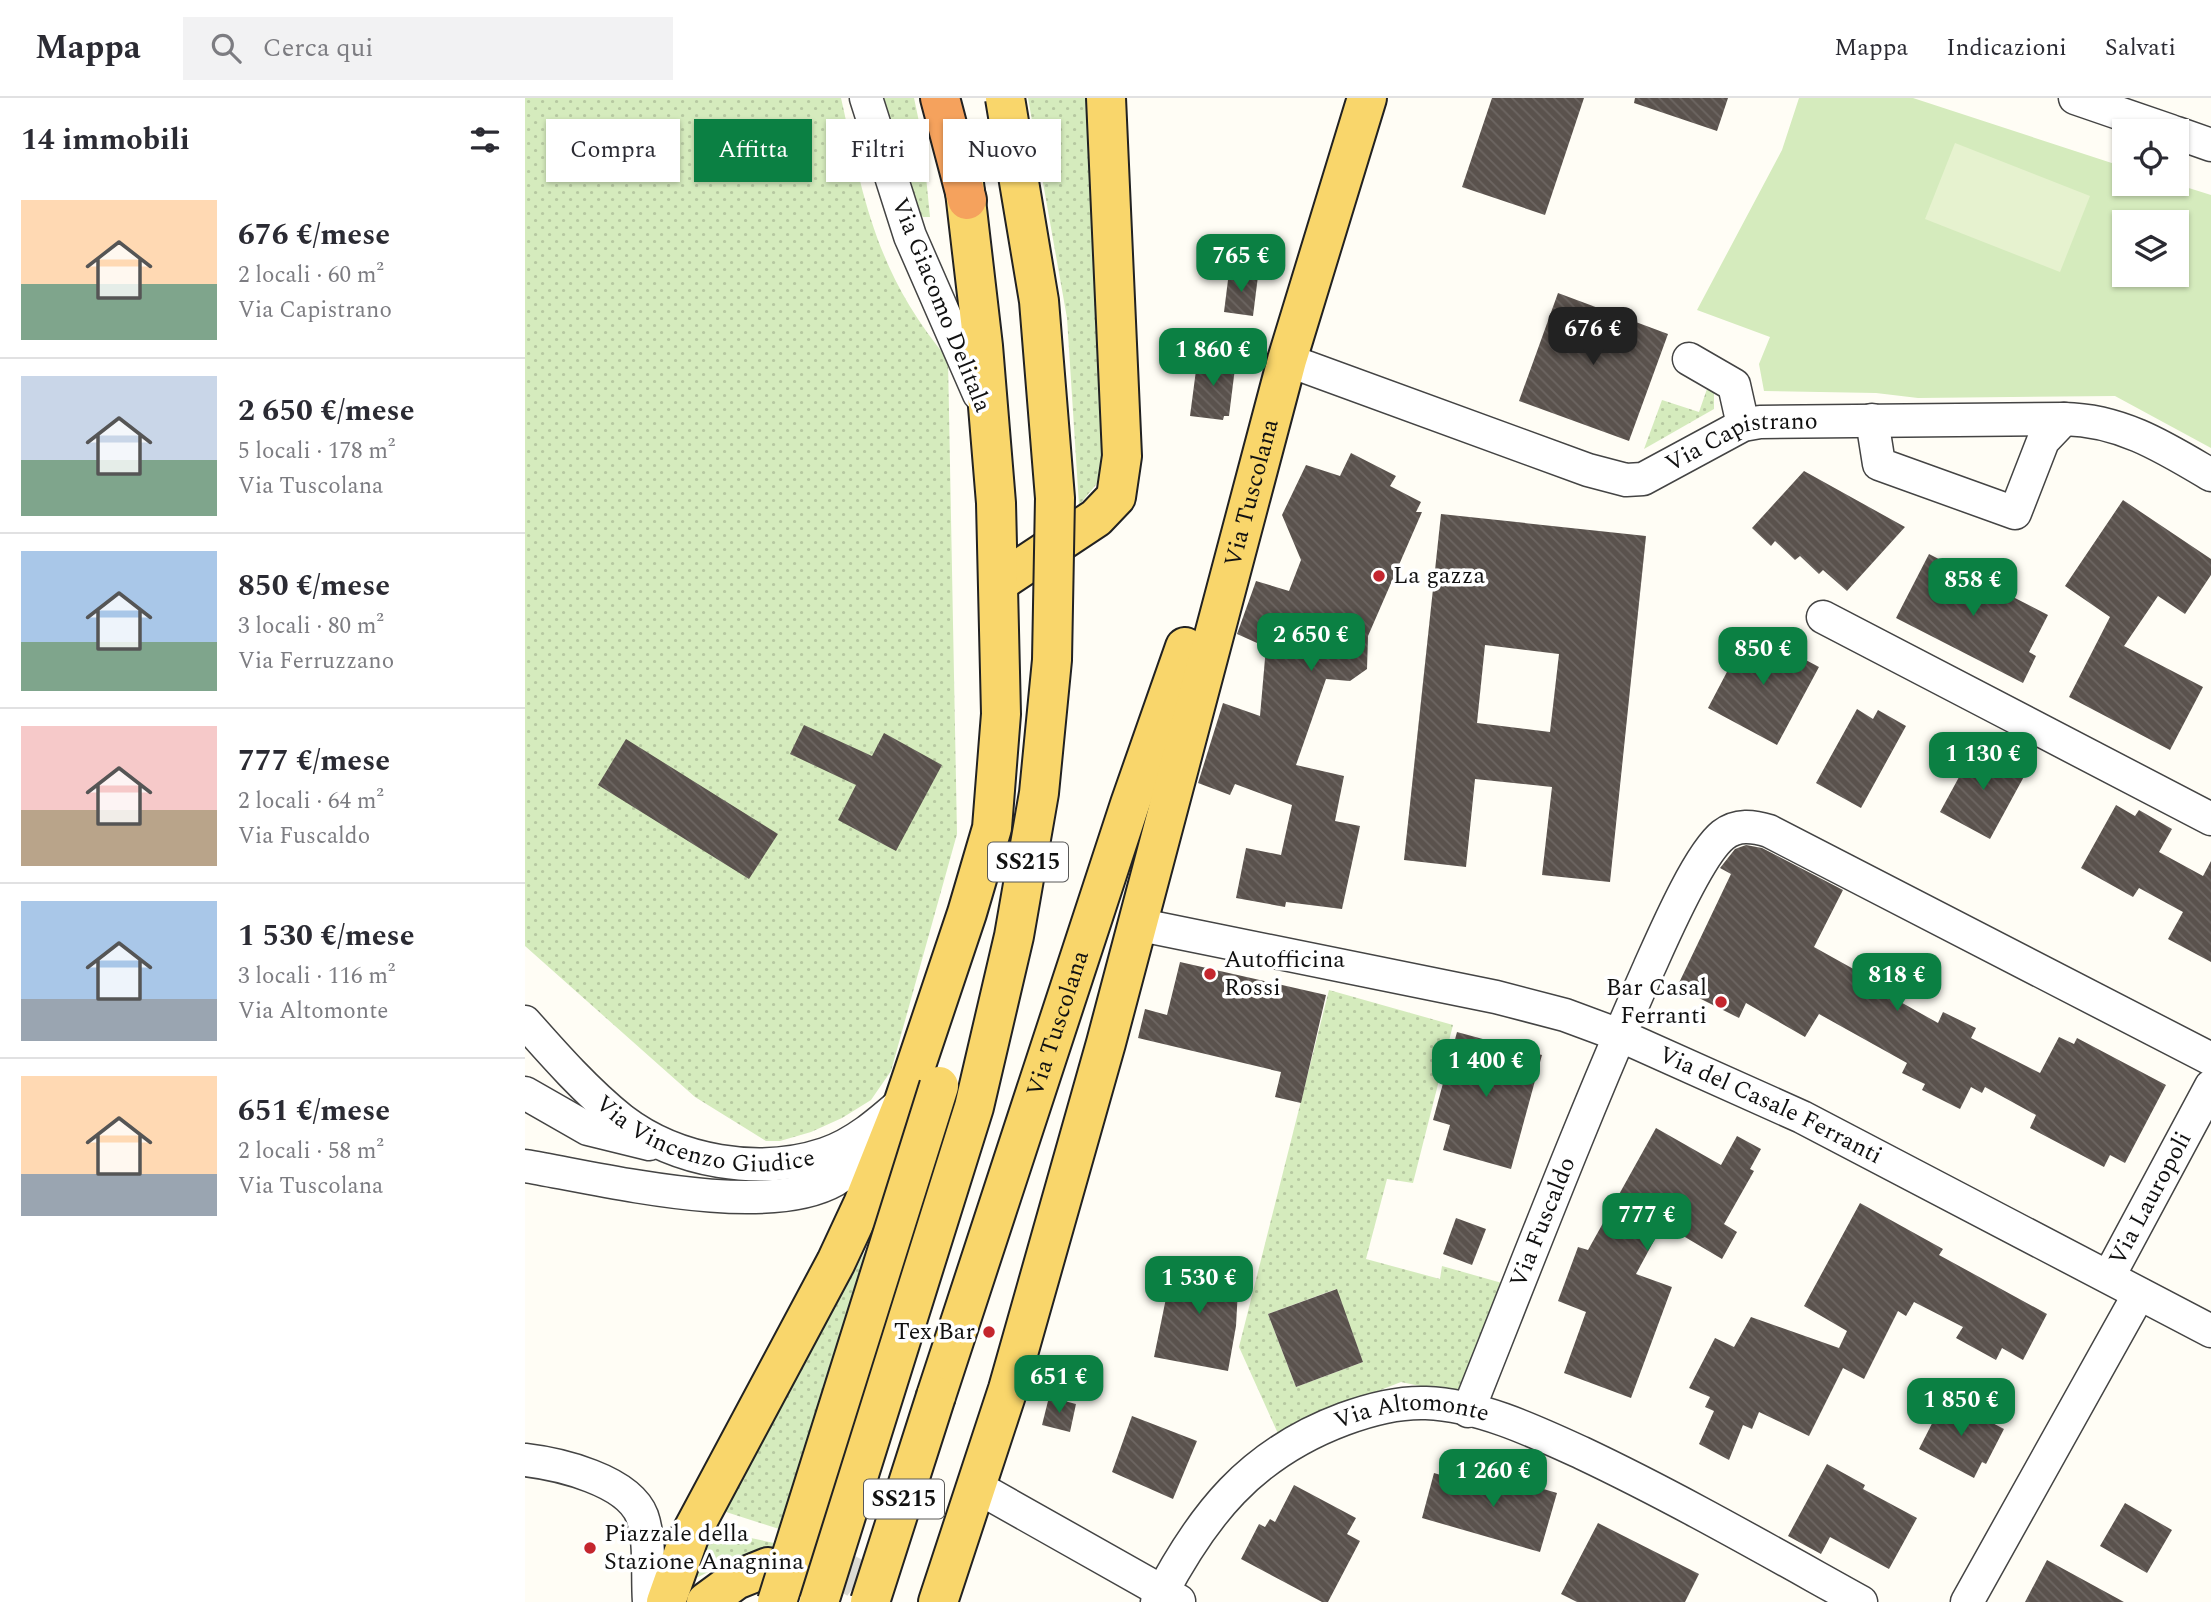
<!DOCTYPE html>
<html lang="it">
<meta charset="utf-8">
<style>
:root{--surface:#fff;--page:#f2f2f3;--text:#2b2b33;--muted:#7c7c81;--line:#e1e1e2;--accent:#0b8043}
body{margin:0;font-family:Spectral,serif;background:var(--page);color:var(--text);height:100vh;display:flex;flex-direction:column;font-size:26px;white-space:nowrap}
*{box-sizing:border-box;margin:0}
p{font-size:23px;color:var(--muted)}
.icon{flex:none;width:38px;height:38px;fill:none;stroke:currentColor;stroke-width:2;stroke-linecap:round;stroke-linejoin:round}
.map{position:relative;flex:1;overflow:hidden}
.drawer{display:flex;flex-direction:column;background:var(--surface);width:525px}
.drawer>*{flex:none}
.banner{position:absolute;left:21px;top:21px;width:665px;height:63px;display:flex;gap:14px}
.fabs{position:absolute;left:1587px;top:21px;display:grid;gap:14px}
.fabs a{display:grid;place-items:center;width:77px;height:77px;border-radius:0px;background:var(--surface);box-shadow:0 2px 5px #0004;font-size:35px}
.price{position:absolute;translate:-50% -60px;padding:0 16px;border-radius:14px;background:var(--accent);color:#fff;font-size:23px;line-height:46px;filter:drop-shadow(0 2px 4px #0008)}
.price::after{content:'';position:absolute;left:50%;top:42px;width:21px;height:16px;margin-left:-10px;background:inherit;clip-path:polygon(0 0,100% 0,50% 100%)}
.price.selected{background:#222;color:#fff}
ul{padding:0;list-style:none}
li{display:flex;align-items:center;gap:21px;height:175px;padding:0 21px}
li+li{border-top:2px solid var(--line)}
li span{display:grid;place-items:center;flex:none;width:196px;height:140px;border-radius:0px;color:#555}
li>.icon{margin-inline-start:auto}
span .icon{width:84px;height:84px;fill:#fffc;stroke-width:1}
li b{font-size:30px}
h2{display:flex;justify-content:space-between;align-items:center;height:84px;padding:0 21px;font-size:30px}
.pill{padding:0 24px;border-radius:0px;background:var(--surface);box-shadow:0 2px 5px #0004;font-size:24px;line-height:63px}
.pill.selected{background:var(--accent);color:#fff}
header{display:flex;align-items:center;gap:42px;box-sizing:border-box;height:98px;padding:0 35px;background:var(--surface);border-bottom:2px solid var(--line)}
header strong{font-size:33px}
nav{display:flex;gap:38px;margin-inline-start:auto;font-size:24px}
.search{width:490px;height:63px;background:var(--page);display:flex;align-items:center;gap:18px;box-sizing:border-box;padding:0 24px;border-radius:0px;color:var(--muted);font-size:26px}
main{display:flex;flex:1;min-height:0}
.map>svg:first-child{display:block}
.grass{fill:url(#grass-dots);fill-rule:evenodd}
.park{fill:#d5ebbd;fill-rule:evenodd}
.pitch{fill:#e6f2cf}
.building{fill:url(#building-back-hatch);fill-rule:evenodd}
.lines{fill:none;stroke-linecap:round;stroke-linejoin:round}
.major-tunnel{stroke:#dbdad3;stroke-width:38;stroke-dasharray:38 19;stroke-linecap:butt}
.minor-casing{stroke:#444;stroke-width:35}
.major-casing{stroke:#222;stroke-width:42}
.highway-casing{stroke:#222;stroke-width:42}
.minor{stroke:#fff;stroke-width:32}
.major{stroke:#f9d66b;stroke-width:38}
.highway{stroke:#f5a25d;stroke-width:38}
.major-bridge-casing{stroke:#222;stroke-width:42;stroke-linecap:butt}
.major-bridge{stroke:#f9d66b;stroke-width:38}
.poi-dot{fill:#c4262e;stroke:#fff;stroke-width:2.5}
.labels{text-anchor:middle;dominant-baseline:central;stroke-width:7;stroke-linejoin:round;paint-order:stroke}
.shield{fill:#fff;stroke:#585858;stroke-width:2}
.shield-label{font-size:23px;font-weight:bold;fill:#111}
.street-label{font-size:24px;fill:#111;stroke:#fff}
.poi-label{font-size:24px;fill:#111;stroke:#fff;text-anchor:start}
</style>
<header>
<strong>Mappa</strong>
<div class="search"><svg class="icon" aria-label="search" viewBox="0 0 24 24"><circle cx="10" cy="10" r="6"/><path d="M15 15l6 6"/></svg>Cerca qui</div>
<nav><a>Mappa</a><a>Indicazioni</a><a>Salvati</a></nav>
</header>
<main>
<section class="drawer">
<h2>14 immobili<svg class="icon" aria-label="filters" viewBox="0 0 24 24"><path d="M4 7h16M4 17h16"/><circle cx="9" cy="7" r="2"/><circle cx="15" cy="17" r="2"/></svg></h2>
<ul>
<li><span style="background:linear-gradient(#ffd9b3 60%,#7fa58c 0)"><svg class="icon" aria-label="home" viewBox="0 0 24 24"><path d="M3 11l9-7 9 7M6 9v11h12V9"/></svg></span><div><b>676 €/mese</b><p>2 locali · 60 m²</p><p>Via Capistrano</p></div></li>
<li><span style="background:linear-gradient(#c9d6e8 60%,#7fa58c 0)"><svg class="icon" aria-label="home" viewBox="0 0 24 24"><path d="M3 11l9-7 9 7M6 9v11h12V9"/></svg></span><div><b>2 650 €/mese</b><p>5 locali · 178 m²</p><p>Via Tuscolana</p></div></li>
<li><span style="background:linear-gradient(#a9c7e8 65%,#7fa58c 0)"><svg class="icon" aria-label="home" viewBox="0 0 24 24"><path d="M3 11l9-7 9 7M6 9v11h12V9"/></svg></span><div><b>850 €/mese</b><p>3 locali · 80 m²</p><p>Via Ferruzzano</p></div></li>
<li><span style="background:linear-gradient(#f6c9c9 60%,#b9a48a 0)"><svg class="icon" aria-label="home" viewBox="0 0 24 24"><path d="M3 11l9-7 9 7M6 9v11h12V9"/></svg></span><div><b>777 €/mese</b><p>2 locali · 64 m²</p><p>Via Fuscaldo</p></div></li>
<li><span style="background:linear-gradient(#a9c7e8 70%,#9aa5b1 0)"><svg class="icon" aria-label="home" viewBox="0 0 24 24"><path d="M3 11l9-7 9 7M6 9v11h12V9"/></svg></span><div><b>1 530 €/mese</b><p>3 locali · 116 m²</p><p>Via Altomonte</p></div></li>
<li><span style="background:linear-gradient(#ffd9b3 70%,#9aa5b1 0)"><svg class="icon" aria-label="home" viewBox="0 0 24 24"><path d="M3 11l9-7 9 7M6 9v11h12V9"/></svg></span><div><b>651 €/mese</b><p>2 locali · 58 m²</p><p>Via Tuscolana</p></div></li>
</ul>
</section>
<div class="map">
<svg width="1686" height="1504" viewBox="0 0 1686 1504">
<defs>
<pattern id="grass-dots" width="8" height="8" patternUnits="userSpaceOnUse" patternTransform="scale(1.75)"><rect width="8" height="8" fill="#d5ebbd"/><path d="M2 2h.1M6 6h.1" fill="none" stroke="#b6c8a1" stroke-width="1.8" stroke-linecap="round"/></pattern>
<pattern id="building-back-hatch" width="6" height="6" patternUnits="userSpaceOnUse" patternTransform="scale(1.75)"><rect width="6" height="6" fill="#5a524d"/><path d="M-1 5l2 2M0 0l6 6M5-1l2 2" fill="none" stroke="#6d6662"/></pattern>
</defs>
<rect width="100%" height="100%" fill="#fffdf5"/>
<!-- grass -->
<path class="grass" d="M0,0h316c23,103 36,177 107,261l9,475 -66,237 -20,29 -29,18 -31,14 -31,9h-14l-71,-44 -170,-151z
M350,0h39l8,38 8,81h-7l-6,-5z
M503,0h60l14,356 -2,26 -21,25 -12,-187z
M1182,291l7,3v17l-70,40 18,-49 37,12z
M804,892l124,35 -40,158 -26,-4 -21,80 74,20 2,-13 60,17 -39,112 -62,-13 -41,16 -80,40 -41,-91zM811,1191l27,73 -67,25 -28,-73z
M343,1148l-89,283 -56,-18z
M188,1432l61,13 -3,7 -32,7 -43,21z"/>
<!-- park -->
<path class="park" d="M1274,0h114l211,69 1,17h51l35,11v253l-96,-52 -197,2 -42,-5 -112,-2 -5,-27 11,-27 -73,-27 85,-160zM1600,124h52v53h-52z"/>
<!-- pitch -->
<path class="pitch" d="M1430,45l135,53 -30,76 -135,-53z"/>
<!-- building -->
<path class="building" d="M967,0h92l-39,117 -83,-28z
M1110,0h93l-11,33 -83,-28z
M704,174l29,4 -5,40 -29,-4z
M1033,195l110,41 -39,107 -110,-40z
M673,257l38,5 -7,56h-5l-1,4 -33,-4z
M826,355l45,23 -6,10 31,16 -5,10h6l-54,124 -1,33 -17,12 -24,-2 -30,86 48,11 -9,45 25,5 -18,83 -56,-7 -1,5 -49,-9 10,-50 35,7 11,-50 -57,-21 -5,11 -32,-12 25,-80 37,13 6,-69 -29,-13 19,-53 33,10 12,-31 -19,-45 24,-50 34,11z
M1279,373l101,56 -58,64 -24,-21 -4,4 -19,-18 -5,4 -20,-19 -4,5 -19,-18z
M1598,402l88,59v16l-26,39 -27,-18 -34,50 79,41 -33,63 -101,-53 41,-80 -45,-31z
M916,416l205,22 -36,346 -68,-7 10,-88 -77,-8 -9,88 -62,-7zM960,547l74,9 -9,78 -73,-9z
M1404,456l119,61 -19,37 7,4 -13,27 -127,-65z
M1224,532l70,37 -42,78 -69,-37z
M1332,611l16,10 5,-9 28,16 -45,82 -45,-25z
M279,627l68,31 12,-23 58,32 -46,86 -58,-31 18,-35 -66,-31z
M101,641l152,95 -29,45 -151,-94z
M1452,646l50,27 -37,68 -50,-27z
M1591,707l19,11 4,-6 33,19 -13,23 44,24 8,-15v101l-43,-23 15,-27 -44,-24 -6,9 -52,-29z
M1221,747l16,3 81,42 -29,57 61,34 -3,5 66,37 5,-11 33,16 -5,10 69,35 19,-36 15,7 3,-6 89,47 -41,78 -15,-8 -6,12 -74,-39 6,-13 -51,-28 -3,6 -11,-6 -11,22 -38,-19 3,-6 -23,-11 5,-10 -88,-49 -14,23 -59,-34 -7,15 -62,-31 54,-113 -11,-6 15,-19z
M655,864l146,33 -25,108 -26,-6 6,-25 -143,-34 7,-29 22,6z
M932,934l85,23 -31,114 -68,-19 7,-25 -17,-5z
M1131,1030l65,37 16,-29 24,13 -11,20 4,2 -30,53 13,8 -15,27 -59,-35 -27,50 36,13 -41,111 -67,-25 22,-61 -28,-11 20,-54 10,3z
M1335,1105l83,46 -4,6 108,59 -24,46 -21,-12 -6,12 -40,-22 7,-11 -49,-25 -8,14 -8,-5 -34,68 -21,-11 -34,68 -50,-24 -7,17 -9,-4 -14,35 -30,-16 15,-33 -9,-4 5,-10 -21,-9 26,-50 19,9 17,-30 88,31 8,-17 -43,-25z
M931,1120l30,11 -14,36 -29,-11z
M649,1161l65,12 -3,55 -8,45 -74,-14z
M812,1191l26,73 -67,25 -28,-73z
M524,1299l27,7 -6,28 -28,-7z
M1420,1300l59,31 -18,35 -4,-2 -8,16 -55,-29z
M607,1318l65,25 -24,58 -61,-27z
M1302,1366l38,21 -2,4 54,29 -28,51 -59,-32 -9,17 -33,-18z
M909,1375l52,15 4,-15 67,20 -17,59 -118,-34z
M769,1387l62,33 -9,16 13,7 -32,61h-6l-81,-43 18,-35 6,3 5,-8 5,3z
M1600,1405l47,27 -25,43 -47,-27z
M1073,1425l101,51 -14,28h-108l-16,-8z
M1522,1462l77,42h-99z"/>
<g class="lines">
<!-- major-tunnel -->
<path class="major-tunnel" d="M243,1469c46,-12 82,-2 113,35"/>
<!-- minor casing -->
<g class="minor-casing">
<g id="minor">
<path d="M341,0l44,138 69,158"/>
<path d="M1550,0l96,33"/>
<path d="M1652,35l34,12"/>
<path d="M1164,261l45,26 9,40"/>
<path id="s1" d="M762,262l301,110 38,10 17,-1 100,-54 17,-3 304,-3c57,1 100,28 147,56"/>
<path d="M1347,322l7,44 136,49 28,-72 21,-22"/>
<path d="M1298,519l388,202"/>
<path id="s2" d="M611,826l360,73 69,18 54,20 183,82 409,214"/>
<path id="s3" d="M0,924c30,34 62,70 97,98 55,42 137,56 203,34 30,-10 55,-32 79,-53"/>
<path d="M0,995l63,36 61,15"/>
<path d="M0,1068c78,13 240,54 310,14 20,-12 35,-31 48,-49"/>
<path id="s4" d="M1584,1178l102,-190"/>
<path id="s5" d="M943,1313c59,-148 116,-297 181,-443 14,-31 49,-113 74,-133 14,-11 30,-9 46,-4l442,228"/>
<path d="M0,1362c34,4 103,20 117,56 9,26 5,59 7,86"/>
<path d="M452,1389l202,114"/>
<path id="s6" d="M632,1504c45,-87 93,-148 187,-183 27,-10 54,-17 82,-16 53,2 108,28 156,50 95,45 187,98 279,149"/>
<path d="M1442,1504l172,-308"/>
</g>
</g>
<!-- major casing -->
<g class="major-casing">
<g id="major">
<path d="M473,485l98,-65 20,-21 6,-41 -16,-358"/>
<path id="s7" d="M411,1298l194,-592 55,-157"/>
<path d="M141,1504l23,-65 147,-275 27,-58 41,-103 63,-188 25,-85 9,-114 -5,-211 -13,-157 -21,-180"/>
<path d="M181,1504l30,-22 32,-13"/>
<path id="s8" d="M413,1504l70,-213 98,-346 181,-683 80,-262"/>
</g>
</g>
<!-- highway casing -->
<g class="highway-casing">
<path id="highway" d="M415,0l27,102"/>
</g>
<!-- minor -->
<use href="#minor" class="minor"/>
<!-- major -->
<use href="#major" class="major"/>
<!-- highway -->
<use href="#highway" class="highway"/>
<!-- major-bridge casing -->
<g class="major-bridge-casing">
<path id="major-bridge" d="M252,1504l162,-516
M294,1504l155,-495 40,-171 25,-143 13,-133 3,-162 -16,-197 -34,-203
M345,1504l66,-206"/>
</g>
<!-- major-bridge -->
<use href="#major-bridge" class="major-bridge"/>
</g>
<!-- markers -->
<g class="poi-dot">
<circle cx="854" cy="478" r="7"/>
<circle cx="685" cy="876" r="7"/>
<circle cx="1196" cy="904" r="7"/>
<circle cx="464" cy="1234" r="7"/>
<circle cx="65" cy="1450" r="7"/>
</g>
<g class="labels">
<!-- shield labels -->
<g class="shield">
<rect x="463" y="744.5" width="80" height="39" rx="5"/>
<rect x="339" y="1381.5" width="80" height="39" rx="5"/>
</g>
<g class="shield-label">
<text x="503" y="764">SS215</text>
<text x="379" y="1401">SS215</text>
</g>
<!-- street labels -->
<g class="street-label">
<text transform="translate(416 207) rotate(68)">Via Giacomo Delitala</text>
<text stroke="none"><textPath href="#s1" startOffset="485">Via Capistrano</textPath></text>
<text stroke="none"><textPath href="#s8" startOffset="1153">Via Tuscolana</textPath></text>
<text stroke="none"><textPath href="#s7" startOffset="392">Via Tuscolana</textPath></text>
<text stroke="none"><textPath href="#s2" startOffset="663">Via del Casale Ferranti</textPath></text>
<text stroke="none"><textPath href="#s3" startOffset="224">Via Vincenzo Giudice</textPath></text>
<text stroke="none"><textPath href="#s4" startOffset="88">Via Lauropoli</textPath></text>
<text stroke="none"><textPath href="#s5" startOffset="203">Via Fuscaldo</textPath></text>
<text stroke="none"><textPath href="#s6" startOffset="338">Via Altomonte</textPath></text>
</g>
<!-- poi labels -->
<g class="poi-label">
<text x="868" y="478">La gazza</text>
<text x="699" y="862">Autofficina<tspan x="699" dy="28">Rossi</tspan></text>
<text x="1182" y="890" text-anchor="end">Bar Casal<tspan x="1182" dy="28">Ferranti</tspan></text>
<text x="450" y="1234" text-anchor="end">Tex Bar</text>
<text x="79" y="1436">Piazzale della<tspan x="79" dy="28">Stazione Anagnina</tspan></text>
</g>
</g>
</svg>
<div class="fabs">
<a><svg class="icon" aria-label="locate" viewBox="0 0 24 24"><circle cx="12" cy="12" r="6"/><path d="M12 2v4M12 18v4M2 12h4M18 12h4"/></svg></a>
<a><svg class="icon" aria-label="layers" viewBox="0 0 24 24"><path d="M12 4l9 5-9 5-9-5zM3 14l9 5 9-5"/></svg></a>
</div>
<b class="price" style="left:716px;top:196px">765 €</b>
<b class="price selected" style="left:1068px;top:269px">676 €</b>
<b class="price" style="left:688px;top:290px">1 860 €</b>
<b class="price" style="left:1448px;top:520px">858 €</b>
<b class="price" style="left:786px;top:575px">2 650 €</b>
<b class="price" style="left:1238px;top:589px">850 €</b>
<b class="price" style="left:1458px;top:694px">1 130 €</b>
<b class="price" style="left:1372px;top:915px">818 €</b>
<b class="price" style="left:961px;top:1001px">1 400 €</b>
<b class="price" style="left:1122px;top:1155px">777 €</b>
<b class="price" style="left:674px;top:1218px">1 530 €</b>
<b class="price" style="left:534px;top:1317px">651 €</b>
<b class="price" style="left:1436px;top:1340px">1 850 €</b>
<b class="price" style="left:968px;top:1411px">1 260 €</b>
<div class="banner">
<a class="pill">Compra</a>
<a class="pill selected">Affitta</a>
<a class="pill">Filtri</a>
<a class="pill">Nuovo</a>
</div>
</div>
</main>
